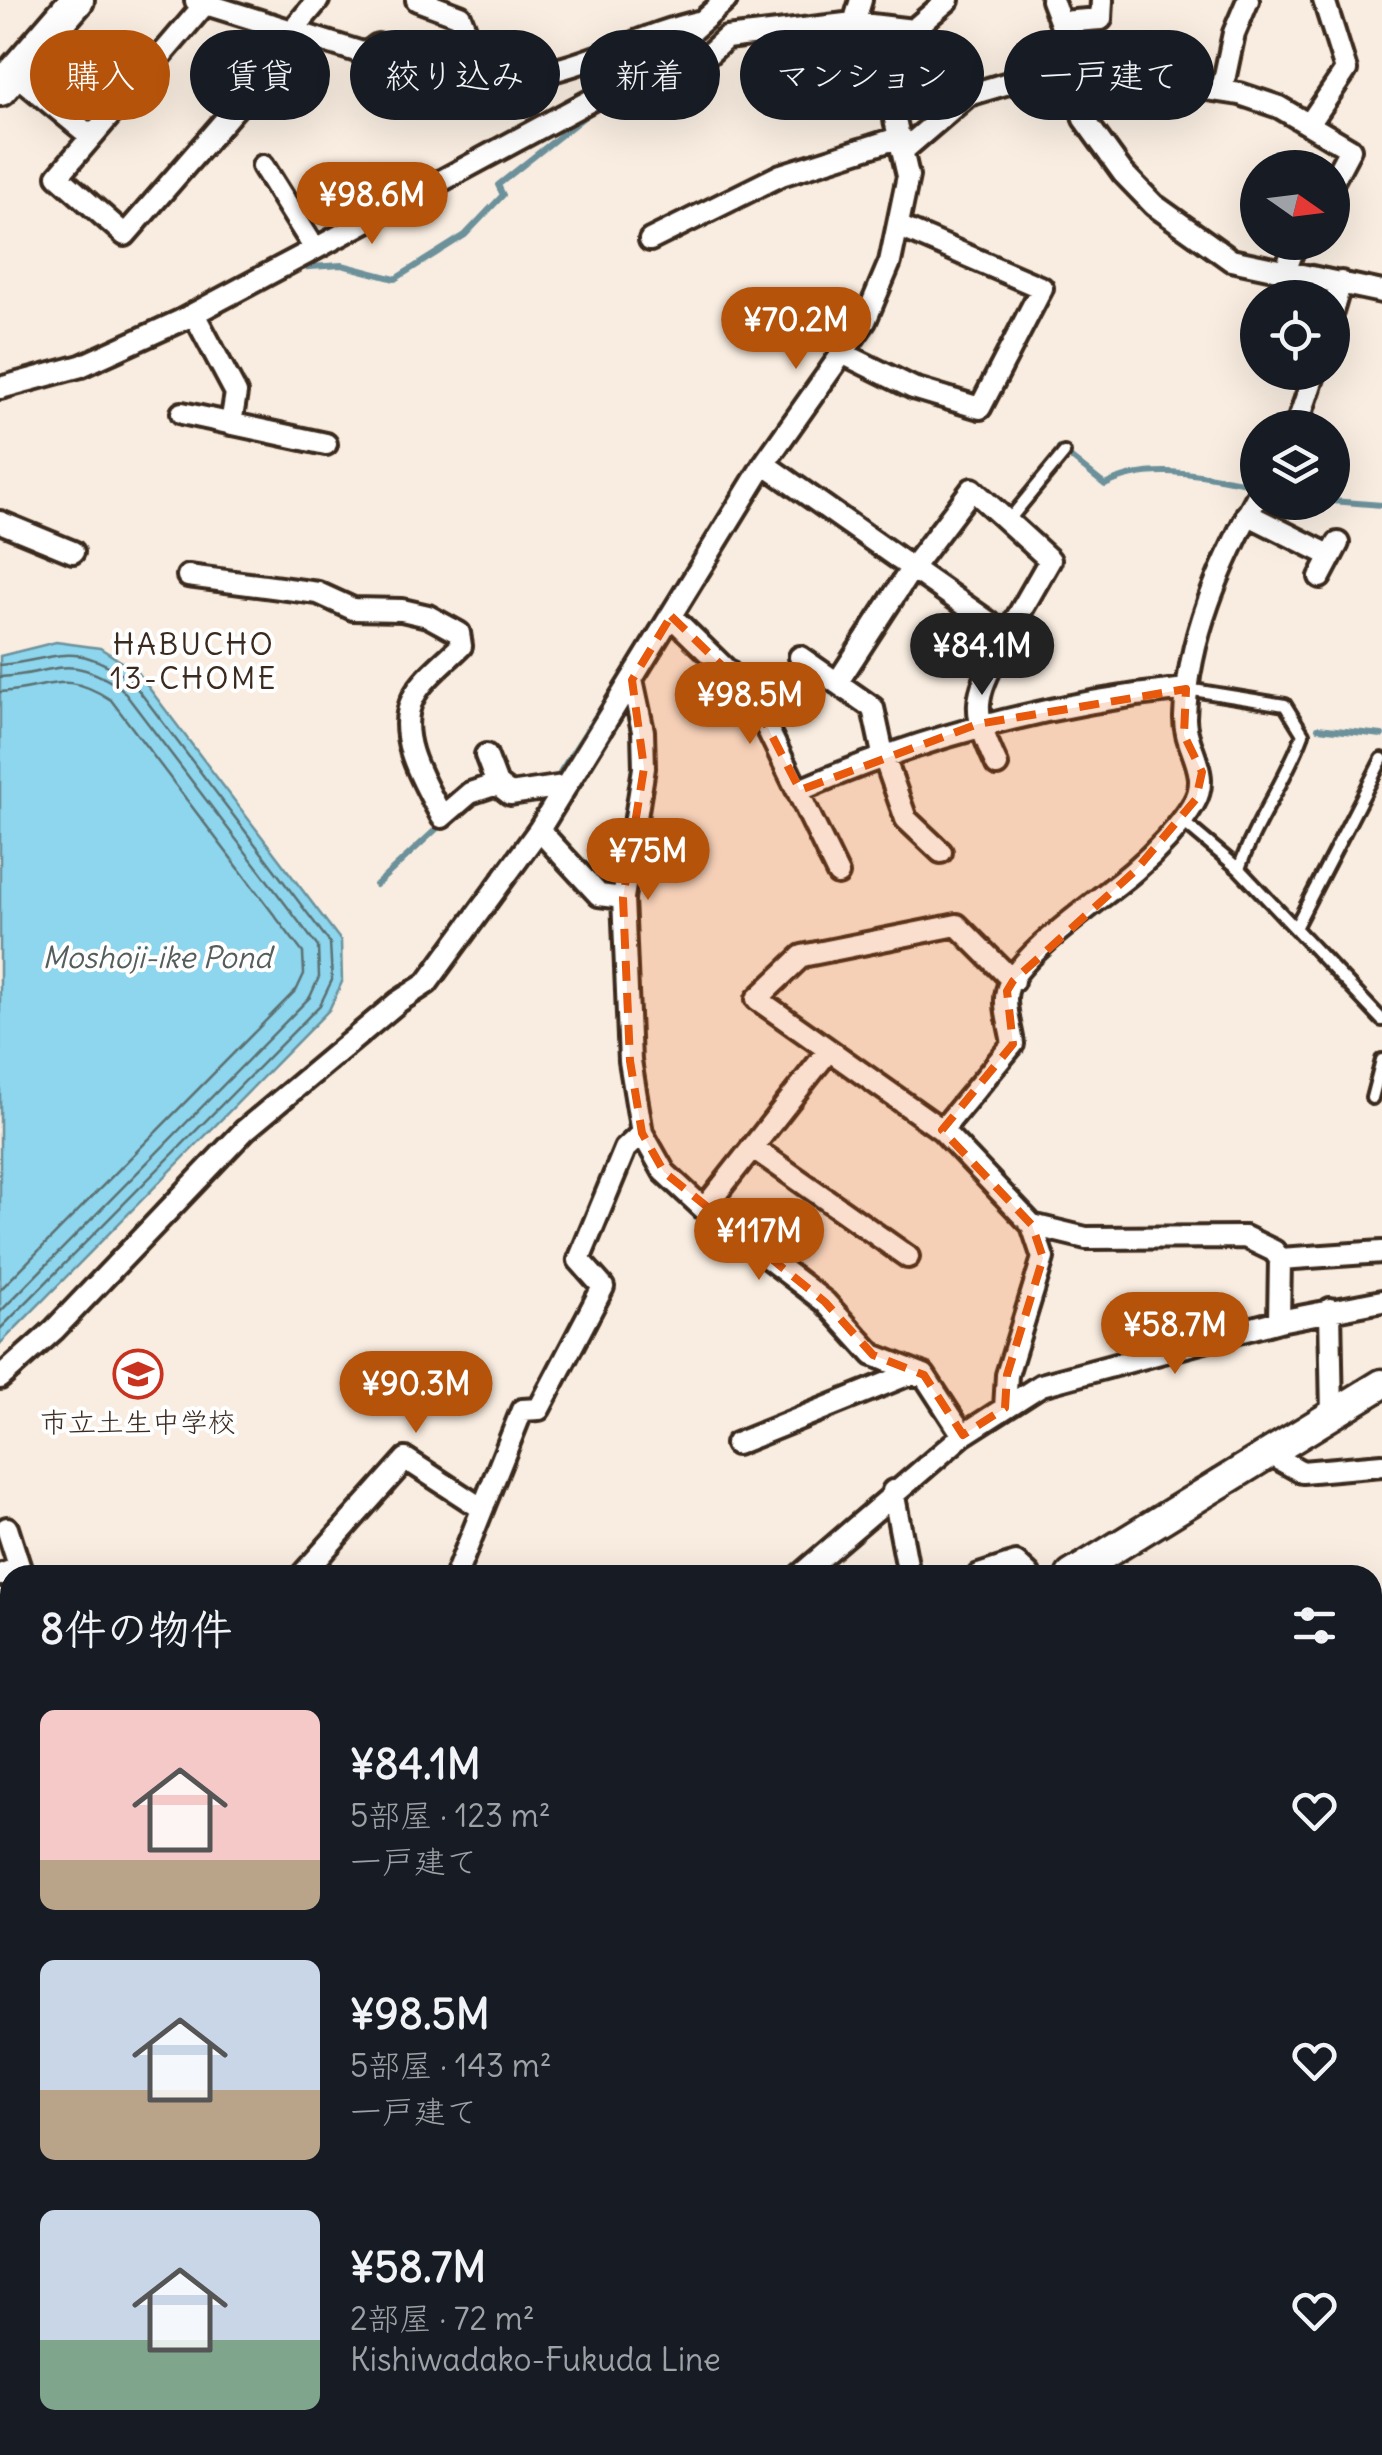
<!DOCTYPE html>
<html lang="ja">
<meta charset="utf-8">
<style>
:root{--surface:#171b24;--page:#242831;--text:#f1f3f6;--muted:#9ea1a6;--accent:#b45309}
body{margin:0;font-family:Delius,"Klee One",sans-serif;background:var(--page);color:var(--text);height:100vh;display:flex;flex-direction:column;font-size:38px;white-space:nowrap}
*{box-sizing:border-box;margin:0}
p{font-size:32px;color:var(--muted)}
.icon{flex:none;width:55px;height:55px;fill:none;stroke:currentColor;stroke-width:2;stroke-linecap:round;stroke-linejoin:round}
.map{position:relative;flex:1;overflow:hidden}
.panel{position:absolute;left:0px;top:1565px;width:1382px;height:890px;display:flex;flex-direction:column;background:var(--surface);border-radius:30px 30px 0 0;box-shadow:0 10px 40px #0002}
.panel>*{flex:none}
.top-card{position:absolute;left:30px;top:30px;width:1322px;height:90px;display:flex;gap:20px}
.needle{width:65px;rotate:104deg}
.controls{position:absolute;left:1240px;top:150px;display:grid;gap:20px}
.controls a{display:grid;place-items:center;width:110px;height:110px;border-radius:50%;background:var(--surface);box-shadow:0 10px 40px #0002;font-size:50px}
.price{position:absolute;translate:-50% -85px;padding:0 22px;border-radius:35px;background:var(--accent);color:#fff;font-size:32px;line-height:65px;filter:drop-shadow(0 2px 5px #0008)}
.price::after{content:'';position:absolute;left:50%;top:60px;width:30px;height:22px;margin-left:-15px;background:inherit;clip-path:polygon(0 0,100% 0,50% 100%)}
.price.selected{background:#222;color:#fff}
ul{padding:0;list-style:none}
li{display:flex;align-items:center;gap:30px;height:250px;padding:0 40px}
li span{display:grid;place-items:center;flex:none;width:280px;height:200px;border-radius:15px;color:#555}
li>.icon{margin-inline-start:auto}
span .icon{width:120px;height:120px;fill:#fffc;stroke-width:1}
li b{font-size:42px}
h2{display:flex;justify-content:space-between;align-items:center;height:120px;padding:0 40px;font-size:42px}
.chip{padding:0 35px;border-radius:45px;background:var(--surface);box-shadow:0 10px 40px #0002;font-size:35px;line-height:90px}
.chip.selected{background:var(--accent);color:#fff}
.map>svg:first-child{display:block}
.water{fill:#8dd6ee;stroke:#6c919b;stroke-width:2.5}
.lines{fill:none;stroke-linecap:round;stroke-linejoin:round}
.shore{stroke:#5c6f71;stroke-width:2.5}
.stream{stroke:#6c919b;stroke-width:6}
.lane-casing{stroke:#3b2a1e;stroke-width:18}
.street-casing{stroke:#3b2a1e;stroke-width:28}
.secondary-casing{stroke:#3b2a1e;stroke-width:35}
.primary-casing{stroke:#3b2a1e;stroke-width:40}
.lane{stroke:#fff;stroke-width:10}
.street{stroke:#fff;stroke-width:20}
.secondary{stroke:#fff;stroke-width:28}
.primary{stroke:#fff;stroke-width:32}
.marked{fill:#e8590c;fill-opacity:0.2;stroke:#e8590c;stroke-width:8;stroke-dasharray:20 12;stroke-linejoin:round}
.labels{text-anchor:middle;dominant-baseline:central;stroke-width:8;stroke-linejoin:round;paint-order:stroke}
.poi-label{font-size:28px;fill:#3b2a1e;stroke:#fff}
.neighbourhood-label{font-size:30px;letter-spacing:2.5px;fill:#3b2a1e;stroke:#fff}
.water-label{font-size:30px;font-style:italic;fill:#545e5c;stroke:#fff}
</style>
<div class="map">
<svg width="1382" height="2455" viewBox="0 0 1382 2455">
<rect width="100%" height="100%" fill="#f9ede1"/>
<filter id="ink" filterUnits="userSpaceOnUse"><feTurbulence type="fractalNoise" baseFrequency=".01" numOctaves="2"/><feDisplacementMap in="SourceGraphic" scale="20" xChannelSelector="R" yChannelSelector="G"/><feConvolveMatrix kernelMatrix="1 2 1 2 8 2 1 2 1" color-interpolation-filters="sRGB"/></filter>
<g filter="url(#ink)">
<!-- water -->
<path class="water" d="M56,642l44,6 36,23 205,270 1,41 -13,28 -329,334v-688z
M1382,1642v315l-9,2 -1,-311z
M965,2445h92l34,10h-136z"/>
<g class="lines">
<!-- shore -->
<path class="shore" d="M0,665c62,-6 70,-26 130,14l200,264 2,37 -12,25 -320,324
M0,677c58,-3 64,-26 121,11l197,259 1,30 -9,20 -310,315
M0,692c49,-2 63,-24 111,8l192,253 1,21 -7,15 -297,301"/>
<!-- stream -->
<path class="stream" d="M294,268l48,-3 53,14 70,-44 38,-40 -5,-10 100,-79 19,3 66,-30
M116,362l29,-14
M102,368l17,-9
M55,383l49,-16
M1059,448l46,37c46,-24 99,-9 149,-1
M1332,501l50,4
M1318,728l64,7
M560,772l75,-117
M376,885l69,-64"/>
<!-- lane casing -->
<g class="lane-casing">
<path id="lane" d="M1008,521l56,-68
M1187,689l98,16 18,29c-17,47 -48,88 -64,135
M1182,821l57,48 143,151
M1295,928l87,-169
M1372,1098l10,-38"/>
</g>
<!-- street casing -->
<g class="street-casing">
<path id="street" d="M417,0l43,16 5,13 -11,38
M1052,0l14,37 18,82 39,54 31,32 77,55 151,32
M196,1l170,53 12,-9c54,16 117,40 174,26 50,-12 96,-38 146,-49
M205,4l-147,172 67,59 135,-155 11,-56
M1061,22l40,-3 1,-19
M854,23l7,-23
M293,30l25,-30
M14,73l75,62
M685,76l41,-38 128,-15 59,7
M1222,90l12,-57 14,-33
M1310,123l36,-53 -22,-70
M905,149l63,-54 71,-21 36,10 72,-4 93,14 39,13 71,42 -18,34
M263,166l52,83
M650,240l131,-65 120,-38
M1285,272l11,-30
M1332,312l9,-30
M194,314l42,79 -5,31
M840,352l73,36 67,20 62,-120 -144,-62
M0,388l81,-22 99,-45 135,-72 295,-159 53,-34 63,-56
M182,413l144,31
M1296,428l19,-56
M764,464l243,171c-30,61 -40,66 -10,130
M1247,514l84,42
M0,522l73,30
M188,576l130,17 35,16 49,1 26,6 31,17 2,13c-15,15 -39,33 -48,52 -19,38 12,86 29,119l28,-24 27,-9
M1320,577l18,-34
M671,616l79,77 88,181
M800,657l73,51 10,46 23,65 35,33
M632,680l11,51 1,37 -21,130 7,163 12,72 22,39 40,37 121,93 48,53 51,20
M837,683l75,-115 60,-79 78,71 -43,75
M486,755l11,29 13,10 54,-8
M800,790c124,-54 251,-87 386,-101
M539,830l60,65 24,3
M942,1130l-185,-131 45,-43 155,-31 56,56
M752,1147l156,110
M704,1209l125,-159
M1032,1225l54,13 159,-1 29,14 6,8 -1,62
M1280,1259l102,-7
M1330,1309l2,106
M0,1378l54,-48 191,-200 153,-128 29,-19 112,-153 225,-366 101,-143 25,-59 18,-86 -20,-87 25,-59 35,-30
M1005,1408l2,-33 36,-117 -11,-33 -90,-95 71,-86c-2,-15 -10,-39 -6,-53 8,-35 99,-95 127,-120 21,-18 46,-44 60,-68 18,-31 -10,-55 -9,-86 3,-81 35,-151 73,-222
M736,1444l171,-69h17l39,60
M1270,1454l32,18 80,-7
M893,1491l16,84
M7,1528l15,47
M0,1575l19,-7
M302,1575l104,-116 75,49
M456,1575l66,-165 17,-1 64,-122 -24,-27 46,-111 17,-16
M800,1575l163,-140 78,-50 238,-64 103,-20
M979,1575l37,-12 13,12
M0,1707l10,-4
M0,1935l10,-4
M1372,2215l10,1
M0,2316l4,-17 6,-1
M1372,2429l10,4
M761,2445l6,10
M297,2455l17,-10
M615,2455l28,-10
M916,2455l3,-10"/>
</g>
<!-- secondary casing -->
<g class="secondary-casing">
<path id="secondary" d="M1071,1575l311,-191
M0,2042l10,24
M0,2118l10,-5
M181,2445l5,10"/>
</g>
<!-- primary casing -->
<g class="primary-casing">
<path id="primary" d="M0,89l77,-89"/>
</g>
<!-- lane -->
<use href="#lane" class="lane"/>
<!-- street -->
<use href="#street" class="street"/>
<!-- secondary -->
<use href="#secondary" class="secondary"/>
<!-- primary -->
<use href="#primary" class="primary"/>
</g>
</g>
<!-- marked area -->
<path class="marked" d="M671,616l79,77 50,97 178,-66 208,-35 -2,46 18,37 -6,27 -61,72 -122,110 -6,10 6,53 -71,86 90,95 11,33 -36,117 -2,33 -42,27 -39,-60 -51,-20 -48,-53 -161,-130 -22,-39 -12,-72 -7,-163 21,-130 -12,-88z"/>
<!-- icons -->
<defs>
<g id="school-ring" transform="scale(2.5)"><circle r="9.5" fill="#fff" stroke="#c8321e" stroke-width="1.5"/><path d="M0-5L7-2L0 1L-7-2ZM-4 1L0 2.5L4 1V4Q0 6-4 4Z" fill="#c8321e"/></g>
</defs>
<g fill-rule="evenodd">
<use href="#school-ring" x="138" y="1374"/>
</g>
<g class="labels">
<!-- poi labels -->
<g class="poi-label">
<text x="138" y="1422">市立土生中学校</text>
</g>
<!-- neighbourhood labels -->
<g class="neighbourhood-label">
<text x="194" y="644">HABUCHO<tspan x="194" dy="34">13-CHOME</tspan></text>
</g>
<!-- water labels -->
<g class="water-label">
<text x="157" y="957">Moshoji-ike Pond</text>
</g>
</g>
</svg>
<div class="controls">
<a><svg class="needle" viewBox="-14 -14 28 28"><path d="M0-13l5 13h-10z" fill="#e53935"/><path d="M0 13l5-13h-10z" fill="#9ea1a6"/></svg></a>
<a><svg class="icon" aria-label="locate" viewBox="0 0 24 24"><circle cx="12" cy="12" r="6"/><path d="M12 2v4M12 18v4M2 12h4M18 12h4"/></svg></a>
<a><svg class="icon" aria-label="layers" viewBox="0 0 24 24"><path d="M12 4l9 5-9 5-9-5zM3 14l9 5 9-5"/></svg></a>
</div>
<b class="price" style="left:372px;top:247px">¥98.6M</b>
<b class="price" style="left:796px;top:372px">¥70.2M</b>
<b class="price selected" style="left:982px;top:698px">¥84.1M</b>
<b class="price" style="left:750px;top:747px">¥98.5M</b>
<b class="price" style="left:648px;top:903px">¥75M</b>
<b class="price" style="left:759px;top:1283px">¥117M</b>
<b class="price" style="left:1175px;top:1377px">¥58.7M</b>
<b class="price" style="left:416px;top:1436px">¥90.3M</b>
<div class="top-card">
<a class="chip selected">購入</a>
<a class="chip">賃貸</a>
<a class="chip">絞り込み</a>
<a class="chip">新着</a>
<a class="chip">マンション</a>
<a class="chip">一戸建て</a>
</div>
<section class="panel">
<h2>8件の物件<svg class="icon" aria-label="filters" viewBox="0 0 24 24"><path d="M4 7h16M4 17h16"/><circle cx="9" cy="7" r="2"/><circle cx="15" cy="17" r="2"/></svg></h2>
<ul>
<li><span style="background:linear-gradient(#f6c9c9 75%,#b9a48a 0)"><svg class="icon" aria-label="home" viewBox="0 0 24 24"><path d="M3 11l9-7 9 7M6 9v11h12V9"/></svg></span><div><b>¥84.1M</b><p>5部屋 · 123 m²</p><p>一戸建て</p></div><svg class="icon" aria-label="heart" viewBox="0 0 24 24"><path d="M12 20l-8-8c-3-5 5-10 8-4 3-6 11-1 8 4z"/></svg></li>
<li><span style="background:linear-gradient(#c9d6e8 65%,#b9a48a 0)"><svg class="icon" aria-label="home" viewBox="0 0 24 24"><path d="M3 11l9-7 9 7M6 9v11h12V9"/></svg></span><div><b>¥98.5M</b><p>5部屋 · 143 m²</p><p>一戸建て</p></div><svg class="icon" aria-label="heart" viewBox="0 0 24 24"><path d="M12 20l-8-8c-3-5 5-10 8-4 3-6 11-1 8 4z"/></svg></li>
<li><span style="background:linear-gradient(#c9d6e8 65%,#7fa58c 0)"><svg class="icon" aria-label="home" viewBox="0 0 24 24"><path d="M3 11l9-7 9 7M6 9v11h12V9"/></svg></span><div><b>¥58.7M</b><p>2部屋 · 72 m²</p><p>Kishiwadako-Fukuda Line</p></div><svg class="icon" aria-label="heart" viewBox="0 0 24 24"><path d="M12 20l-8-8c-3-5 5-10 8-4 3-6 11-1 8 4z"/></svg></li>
</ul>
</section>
</div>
